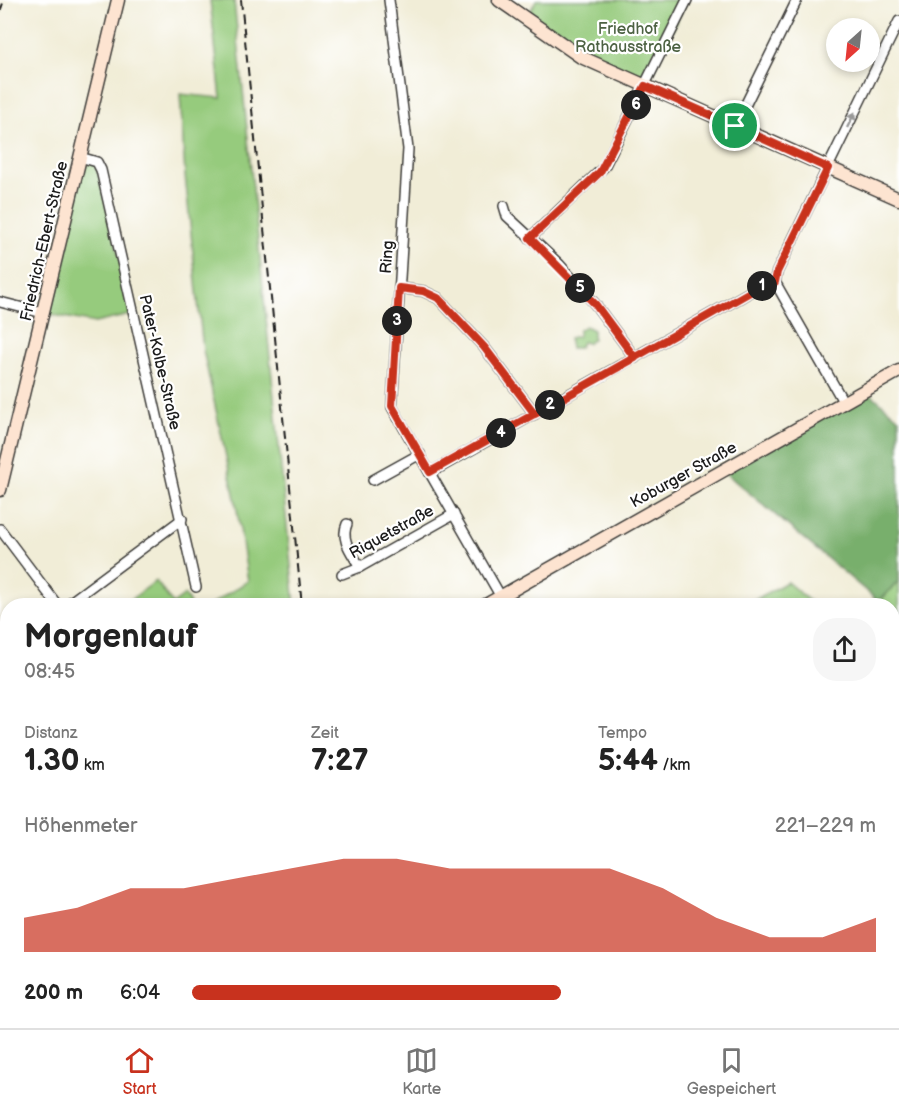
<!DOCTYPE html>
<html lang="de">
<meta charset="utf-8">
<style>
:root{--surface:#fff;--page:#f6f6f6;--text:#222;--muted:#767676;--line:#e0e0e0;--accent:#c8321e}
body{margin:0;font-family:"Balsamiq Sans",sans-serif;background:var(--page);color:var(--text);height:100vh;display:flex;flex-direction:column;font-size:22px;white-space:nowrap}
*{box-sizing:border-box;margin:0}
p{font-size:20px;color:var(--muted)}
.icon{flex:none;width:33px;height:33px;fill:none;stroke:currentColor;stroke-width:2;stroke-linecap:round;stroke-linejoin:round}
.map{position:relative;flex:1;overflow:hidden}
.details{position:absolute;left:0px;top:598px;width:900px;height:430px;display:flex;flex-direction:column;background:var(--surface);border-radius:24px 24px 0 0;box-shadow:0 3px 9px #0003}
.details>*{flex:none}
.needle{width:39px;rotate:207deg}
.buttons{position:absolute;left:826px;top:18px;display:grid;gap:12px}
.buttons a{display:grid;place-items:center;width:54px;height:54px;border-radius:50%;background:var(--surface);box-shadow:0 3px 9px #0003;font-size:30px}
.pin{position:absolute;display:grid;place-items:center;width:51px;height:51px;color:#fff;margin:-26px;border:3px solid #fff;border-radius:50%;box-shadow:0 2px 6px #0007}
.km{position:absolute;width:30px;height:30px;margin:-15px;border-radius:50%;background:#222;color:#fff;font-size:16px;line-height:30px;text-align:center}
.round{display:grid;place-items:center;flex:none;width:63px;height:63px;border-radius:24px;background:var(--page)}
.headline{display:flex;align-items:center;justify-content:space-between;height:102px;padding:0 24px}
h1{font-size:33px;font-weight:700;line-height:45px}
.metrics{display:grid;grid-template-columns:repeat(3,1fr);gap:9px;height:102px;padding:6px 24px}
.metrics div{display:grid;align-content:center}
.metrics b{font-size:30px;font-weight:700}
.metrics small{font-size:16px;font-weight:400}
.metrics p{font-size:16px}
.chart{height:168px;padding:12px 24px}
.chart p{display:flex;justify-content:space-between}
.chart svg{width:100%;height:108px;margin-top:6px;fill:var(--accent);opacity:.7}
ul{padding:0 24px;list-style:none;font-size:20px}
li{display:grid;grid-template-columns:96px 72px 1fr;align-items:center;height:45px}
li i{height:15px;border-radius:8px;background:var(--accent)}
.tab-bar{display:flex;justify-content:space-around;align-items:center;height:84px;border-top:2px solid var(--line);background:var(--surface);font-size:16px;color:var(--muted)}
.tab-bar a{display:grid;justify-items:center;gap:3px}
.tab-bar .active{color:var(--accent)}
.map>svg:first-child{display:block}
.green{fill:#96cb7d;stroke:#59744c;stroke-width:1.5}
.forest{fill:#78af6c;stroke:#4a6644;stroke-width:1.5}
.lines{fill:none;stroke-linecap:round;stroke-linejoin:round}
.stream{stroke:#4bbac2;stroke-width:2}
.street-casing{stroke:#3c3b38;stroke-width:12}
.secondary-casing{stroke:#3c3b38;stroke-width:15}
.street{stroke:#fff;stroke-width:9}
.secondary{stroke:#fde4d1;stroke-width:12}
.rail{stroke:#1c1c1c;stroke-width:2;stroke-dasharray:9 4.5;stroke-linecap:butt}
.oneway{fill:#999}
.route-casing{stroke:#fff;stroke-width:12}
.route{stroke:#c8321e;stroke-width:8}
.labels{text-anchor:middle;stroke-width:4.5;stroke-linejoin:round;paint-order:stroke}
.park-label{font-size:16px;fill:#4d6243;stroke:#fff}
.street-label{font-size:16px;fill:#1c1c1c;stroke:#fff}
</style>
<div class="map">
<svg width="899" height="1028" viewBox="0 0 899 1028">
<rect width="100%" height="100%" fill="#fff"/>
<filter id="ink" filterUnits="userSpaceOnUse"><feTurbulence type="fractalNoise" baseFrequency=".0167" numOctaves="2"/><feDisplacementMap in="SourceGraphic" scale="12" xChannelSelector="R" yChannelSelector="G"/><feConvolveMatrix kernelMatrix="1 2 1 2 8 2 1 2 1" color-interpolation-filters="sRGB"/></filter>
<filter id="wash" filterUnits="userSpaceOnUse"><feTurbulence type="fractalNoise" baseFrequency=".008" numOctaves="4" result="noise"/><feDisplacementMap in="SourceGraphic" scale="24" xChannelSelector="R" yChannelSelector="G"/><feGaussianBlur stdDeviation="1.35" result="paint"/><feColorMatrix in="noise" values="0 0 0 0 0 0 0 0 0 0 0 0 0 0 0 0 0 1.4 0 .05"/><feComposite in="paint" operator="in"/></filter>
<g filter="url(#wash)">
<rect width="100%" height="100%" fill="#f1edd7"/>
<g class="green">
<polygon points="210,0 234,0 295,606 209,606 248,581 236,503 203,350 185,175 180,94 221,98"/>
<polygon points="536,0 687,0 645,86 526,20"/>
<polygon points="80,157 95,161 134,314 95,323 43,313"/>
<polygon points="585,326 593,330 593,339 588,343 582,342 579,348 571,348 569,338 578,336 579,330"/>
<polygon points="156,581 173,604 185,595 191,606 122,606"/>
<polygon points="899,581 899,880 892,876 892,606 875,606"/>
<polygon points="787,582 815,606 744,606"/>
<polygon points="358,1022 435,1022 436,1028 358,1028"/>
<polygon points="441,1022 552,1022 557,1028 441,1028"/>
</g>
<g class="forest">
<polygon points="866,390 899,418 899,581 878,601 723,471"/>
<polygon points="552,1022 683,1022 655,1028 557,1028"/>
</g>
<g class="lines">
<polyline class="stream" points="896,1028 899,1024"/>
</g>
</g>
<g filter="url(#ink)">
<g class="lines">
<g class="street-casing">
<g id="street">
<polyline points="389,0 408,149 392,407 501,597"/>
<polyline points="735,126 797,0"/>
<polyline points="80,157 97,162 101,170 196,587"/>
<polyline points="504,206 507,216 559,264 595,304 635,358"/>
<polyline points="530,238 604,167 687,0"/>
<polyline points="399,288 423,291 438,298 484,347 535,414"/>
<polyline points="0,302 43,313"/>
<polyline points="844,403 775,282 777,272 899,21"/>
<polyline points="430,473 757,288 775,282"/>
<polyline points="373,480 420,454"/>
<path d="M347 524C340 540 352 553 360 567"/>
<polyline points="0,529 58,606"/>
<polyline points="342,574 360,567 454,514"/>
<polyline points="65,606 182,519"/>
<polyline points="0,656 8,650"/>
<polyline points="0,777 8,771"/>
<polyline points="0,875 8,869"/>
<polyline points="28,1022 31,1028"/>
<polyline points="135,1022 135,1028"/>
<polyline points="232,1022 232,1028"/>
<polyline points="319,1022 320,1028"/>
<polyline points="803,1028 808,1022"/>
</g>
</g>
<g class="secondary-casing">
<g id="secondary">
<polyline points="499,0 581,57 899,199"/>
<polyline points="0,490 118,0"/>
<polyline points="484,606 899,371"/>
<polyline points="0,947 8,941"/>
<polyline points="441,1022 441,1028"/>
</g>
</g>
<use href="#street" class="street"/>
<use href="#secondary" class="secondary"/>
<g class="rail">
<polyline points="241,0 302,606"/>
<polyline points="0,12 4,0"/>
<polyline points="345,1022 346,1028"/>
</g>
</g>
<defs><path id="oneway-solid" d="M-6-.8H1V-3.2L6.5 0L1 3.2V.8H-6Z" transform="scale(1.5)"/></defs>
<use class="oneway" href="#oneway-solid" transform="translate(851 120) rotate(-64)"/>
</g>
<g class="lines" filter="url(#ink)">
<g class="route-casing">
<polyline id="route" points="735,126 828,168 777,272 775,282 757,288 535,414 484,347 438,298 423,291 399,288 392,406 430,472 635,358 595,304 530,238 600,172 645,86 735,126"/>
</g>
<use href="#route" class="route"/>
</g>
<g class="labels">
<g class="park-label">
<text x="628" y="34">Friedhof<tspan x="628" dy="18">Rathausstraße</tspan></text>
</g>
<g class="street-label">
<text transform="translate(43 241) rotate(-77)" y="6">Friedrich-Ebert-Straße</text>
<text transform="translate(386 257) rotate(-86)" y="6">Ring</text>
<text transform="translate(161 362) rotate(77)" y="6">Pater-Kolbe-Straße</text>
<text transform="translate(683 474) rotate(-29)" y="6">Koburger Straße</text>
<text transform="translate(391 531) rotate(-29)" y="6">Riquetstraße</text>
</g>
</g>
</svg>
<div class="buttons">
<a><svg class="needle" viewBox="-14 -14 28 28"><path d="M0-13l5 13h-10z" fill="#e53935"/><path d="M0 13l5-13h-10z" fill="#767676"/></svg></a>
</div>
<div class="pin" style="left:735px;top:126px;background:#1e9e55"><svg class="icon" aria-label="arrive" viewBox="0 0 24 24"><path d="M6 21V4h12l-3 4 3 4H6"/></svg></div>
<b class="km" style="left:762px;top:286px">1</b>
<b class="km" style="left:550px;top:405px">2</b>
<b class="km" style="left:397px;top:321px">3</b>
<b class="km" style="left:501px;top:433px">4</b>
<b class="km" style="left:580px;top:288px">5</b>
<b class="km" style="left:636px;top:105px">6</b>
<section class="details">
<div class="headline"><div><h1>Morgenlauf</h1><p>08:45</p></div><a class="round"><svg class="icon" aria-label="share" viewBox="0 0 24 24"><path d="M12 15V3M7 8l5-5 5 5M5 13v7h14v-7"/></svg></a></div>
<div class="metrics">
<div><p>Distanz</p><b>1.30<small> km</small></b></div>
<div><p>Zeit</p><b>7:27</b></div>
<div><p>Tempo</p><b>5:44<small> /km</small></b></div>
</div>
<div class="chart"><p><span>Höhenmeter</span>221–229 m</p>
<svg viewBox="0 0 160 44" preserveAspectRatio="none"><path d="M0 44V30L10 26L20 18L30 18L40 14L50 10L60 6L70 6L80 10L90 10L100 10L110 10L120 18L130 30L140 38L150 38L160 30V44z"/></svg>
</div>
<ul>
<li><b>200 m</b>6:04<i style="width:54%"></i></li>
</ul>
</section>
</div>
<nav class="tab-bar">
<a class="active"><svg class="icon" aria-label="home" viewBox="0 0 24 24"><path d="M3 11l9-7 9 7M6 9v11h12V9"/></svg>Start</a>
<a><svg class="icon" aria-label="map" viewBox="0 0 24 24"><path d="M3 6l6-2 6 2 6-2v14l-6 2-6-2-6 2zM9 4v14M15 6v14"/></svg>Karte</a>
<a><svg class="icon" aria-label="saved" viewBox="0 0 24 24"><path d="M7 4h10v16l-5-4-5 4z"/></svg>Gespeichert</a>
</nav>
